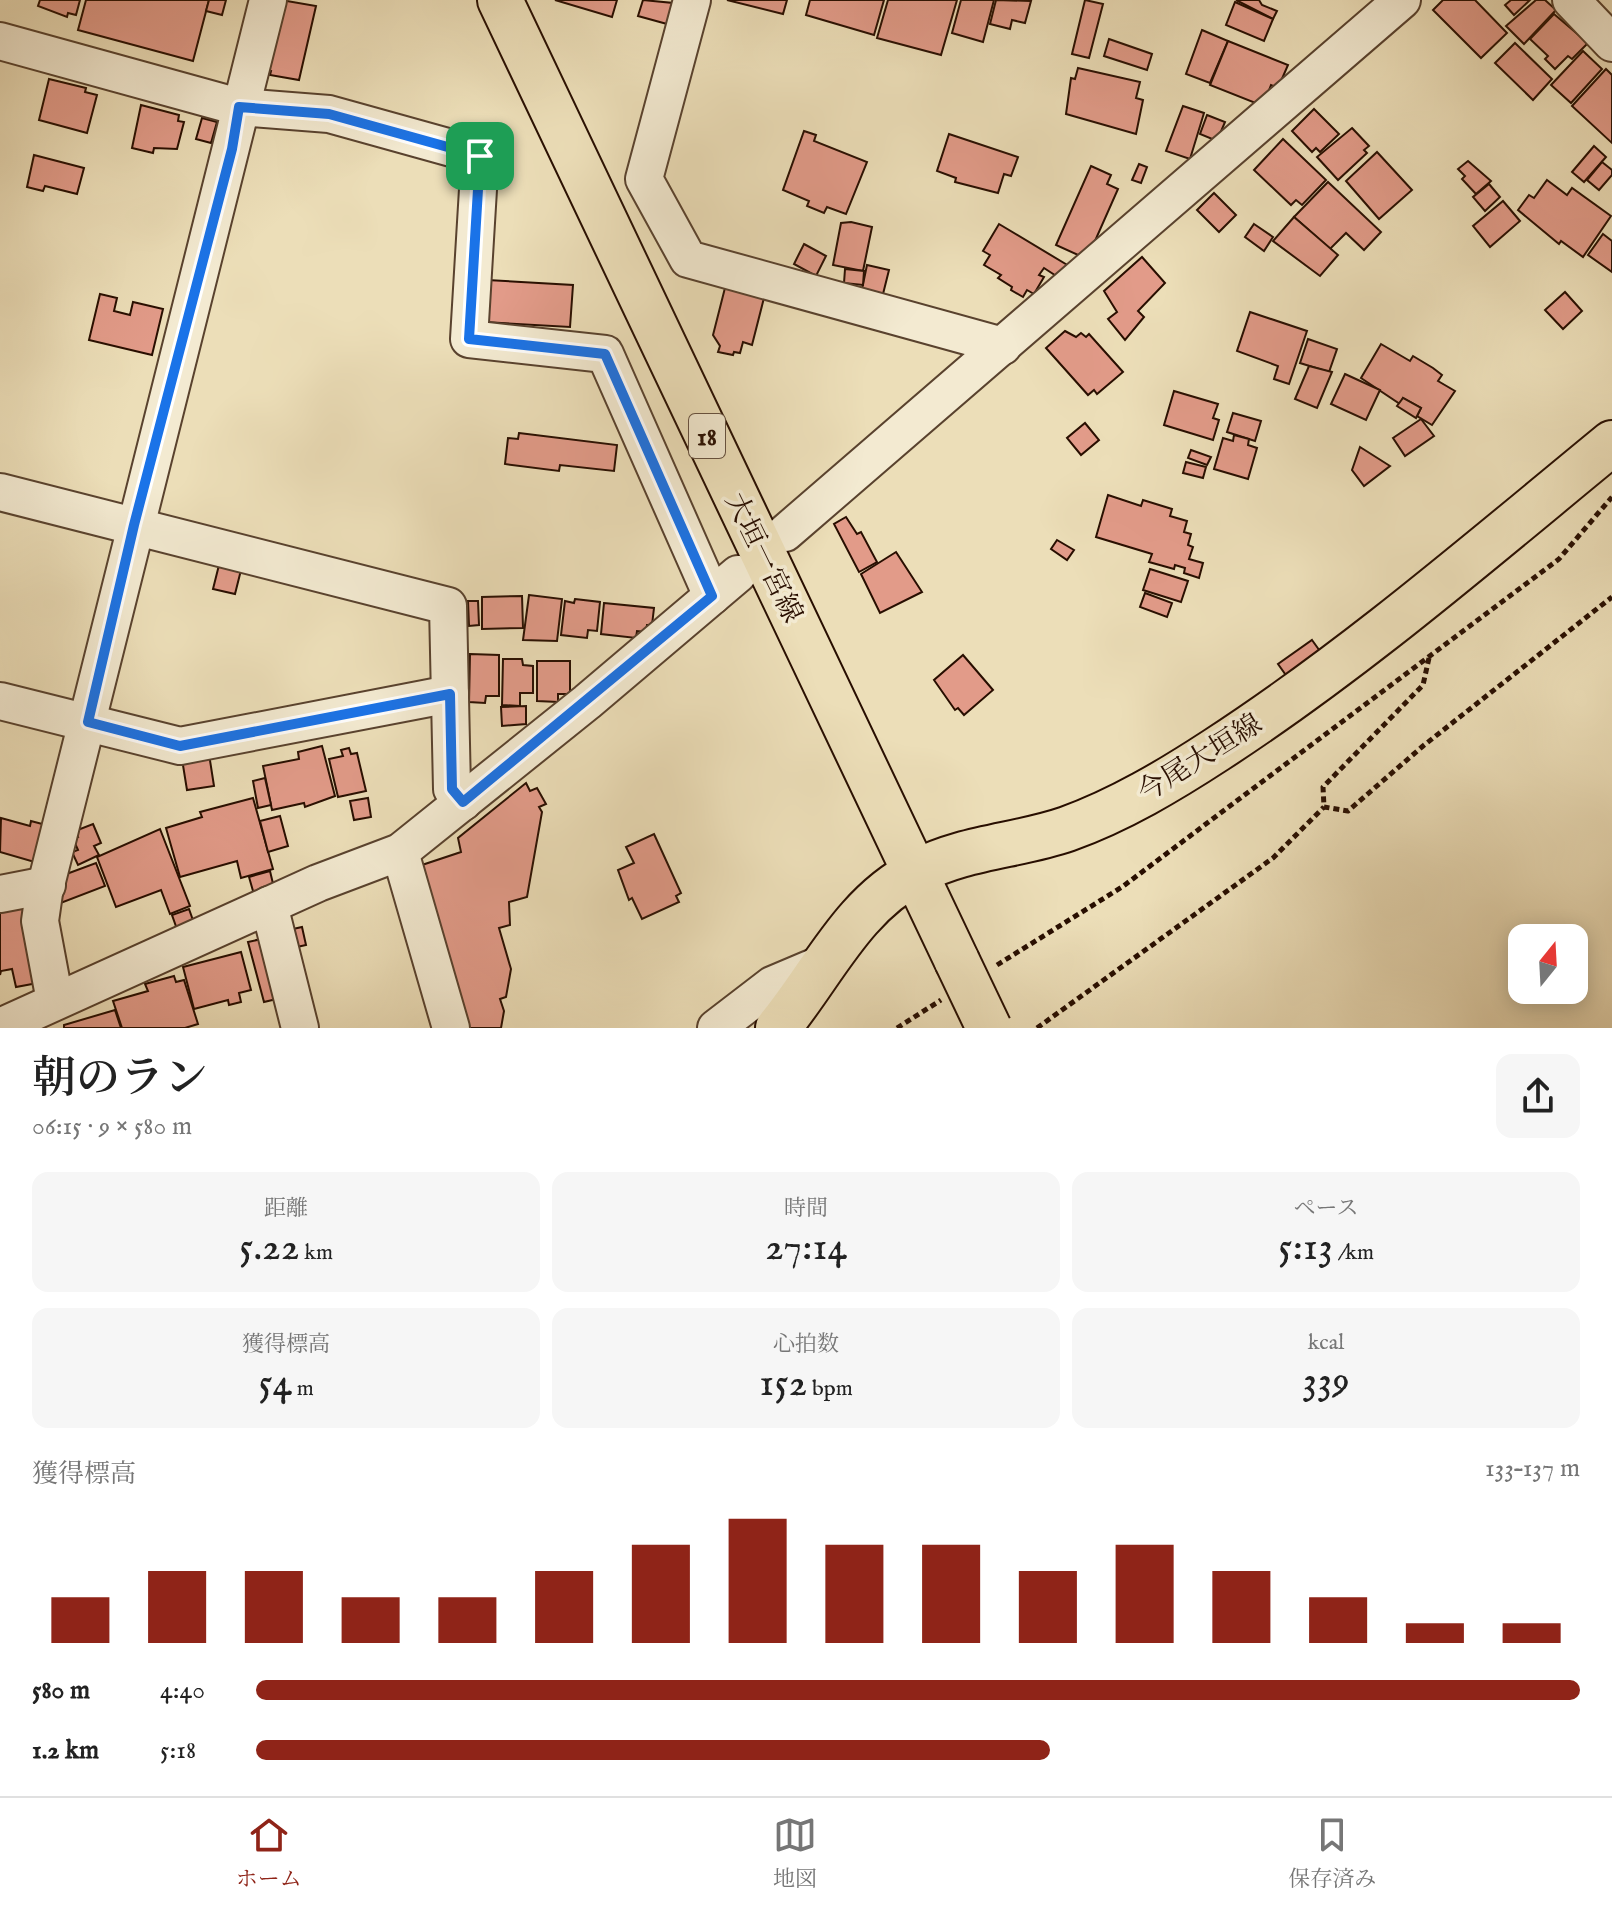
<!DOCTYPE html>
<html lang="ja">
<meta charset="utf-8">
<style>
:root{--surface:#fff;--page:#f6f6f6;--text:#222;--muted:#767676;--line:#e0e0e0;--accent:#8f2418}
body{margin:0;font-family:"IM FELL English","Noto Serif JP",serif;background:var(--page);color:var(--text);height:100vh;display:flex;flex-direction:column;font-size:30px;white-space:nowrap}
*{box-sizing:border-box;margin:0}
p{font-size:26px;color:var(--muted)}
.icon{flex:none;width:44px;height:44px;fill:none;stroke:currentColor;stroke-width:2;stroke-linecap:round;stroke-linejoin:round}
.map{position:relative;height:1028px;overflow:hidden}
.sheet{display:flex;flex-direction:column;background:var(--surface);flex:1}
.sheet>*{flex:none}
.needle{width:52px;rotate:18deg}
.fabs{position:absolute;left:1508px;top:924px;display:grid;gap:16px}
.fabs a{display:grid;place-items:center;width:80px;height:80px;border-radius:16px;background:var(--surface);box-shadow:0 4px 20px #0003;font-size:40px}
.pin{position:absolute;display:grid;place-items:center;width:68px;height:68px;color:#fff;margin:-34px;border-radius:16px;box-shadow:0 4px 12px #0006}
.round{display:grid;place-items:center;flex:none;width:84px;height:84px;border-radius:16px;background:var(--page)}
.summary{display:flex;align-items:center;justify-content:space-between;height:136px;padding:0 32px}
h1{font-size:44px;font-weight:600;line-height:60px}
.figures{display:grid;grid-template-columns:repeat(3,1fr);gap:12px;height:136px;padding:8px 32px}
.figures div{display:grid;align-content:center;border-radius:16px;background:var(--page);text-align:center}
.figures b{font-size:40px;font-weight:600}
.figures small{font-size:22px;font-weight:400}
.figures p{font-size:22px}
.chart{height:224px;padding:16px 32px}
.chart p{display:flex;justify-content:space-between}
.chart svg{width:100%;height:144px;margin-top:8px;stroke:var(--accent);stroke-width:6}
ul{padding:0 32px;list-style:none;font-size:26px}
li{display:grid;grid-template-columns:128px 96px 1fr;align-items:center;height:60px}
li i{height:20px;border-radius:10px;background:var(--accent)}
.dock{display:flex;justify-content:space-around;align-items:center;height:112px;border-top:2px solid var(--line);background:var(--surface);font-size:22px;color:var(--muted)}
.dock a{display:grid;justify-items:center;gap:4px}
.dock .on{color:var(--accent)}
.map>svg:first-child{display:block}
.building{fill:#e29b89;stroke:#280e00;stroke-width:2}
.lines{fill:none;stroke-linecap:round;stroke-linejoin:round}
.minor-casing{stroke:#59422e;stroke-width:40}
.major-casing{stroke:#280e00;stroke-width:48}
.path{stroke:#280e00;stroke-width:5;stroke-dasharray:6 4;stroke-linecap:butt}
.minor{stroke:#f3ead1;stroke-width:36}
.major{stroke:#ecdeb8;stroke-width:44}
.major-bridge-casing{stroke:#280e00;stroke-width:48;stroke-linecap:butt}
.major-bridge{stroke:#ecdeb8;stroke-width:44}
.route-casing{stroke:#fff;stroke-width:16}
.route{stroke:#1a73e8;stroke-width:10}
.labels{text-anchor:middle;stroke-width:7;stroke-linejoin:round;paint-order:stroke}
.shield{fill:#f3ead1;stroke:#65503f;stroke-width:2}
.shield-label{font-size:26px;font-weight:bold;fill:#280e00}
.street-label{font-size:28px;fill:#280e00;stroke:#f3ead1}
</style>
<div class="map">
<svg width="1612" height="1028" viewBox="0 0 1612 1028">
<rect width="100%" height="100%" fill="#ecdeb8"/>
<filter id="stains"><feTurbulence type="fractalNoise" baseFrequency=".0025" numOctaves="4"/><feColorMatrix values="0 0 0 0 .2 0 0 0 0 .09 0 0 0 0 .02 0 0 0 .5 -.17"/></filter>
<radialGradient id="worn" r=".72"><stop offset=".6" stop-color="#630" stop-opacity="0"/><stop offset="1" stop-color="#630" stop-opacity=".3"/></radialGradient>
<g class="building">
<polygon points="40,0 80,0 76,15 68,13 67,17 38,6"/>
<polygon points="86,0 209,0 193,61 78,30"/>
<polygon points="209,0 226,0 222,15 206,11"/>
<polygon points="281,0 316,6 299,80 270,75 271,71 261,69"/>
<polygon points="555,0 617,0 612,17"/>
<polygon points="643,0 673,3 667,24 638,16"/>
<polygon points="727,0 787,0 783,14"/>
<polygon points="810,0 884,0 874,35 806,15"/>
<polygon points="888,0 957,0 941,55 877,38"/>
<polygon points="961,0 994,0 983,42 952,33"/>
<polygon points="996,0 1031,1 1025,23 1012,20 1010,29 990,24"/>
<polygon points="1085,0 1103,4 1089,58 1072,54"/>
<polygon points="1236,0 1259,0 1262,5 1277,11 1273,19"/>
<polygon points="1443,0 1475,0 1507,33 1481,58 1433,10"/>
<polygon points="1511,0 1530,0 1514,15 1505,5"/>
<polygon points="1536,0 1545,0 1556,10 1524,44 1506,26"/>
<polygon points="1235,2 1273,19 1264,41 1226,25"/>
<polygon points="1554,14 1588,43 1572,59 1568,56 1555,69 1545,59 1548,56 1530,39"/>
<polygon points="1202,30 1228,41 1210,83 1186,74"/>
<polygon points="1109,39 1152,54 1147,70 1104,56"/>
<polygon points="1228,41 1288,65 1278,88 1271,85 1263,106 1210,85"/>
<polygon points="1515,43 1552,79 1533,100 1495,63"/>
<polygon points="1583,51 1602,69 1571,103 1551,85"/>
<polygon points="1078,68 1140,82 1136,98 1143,100 1136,134 1066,114 1071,78 1075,79"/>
<polygon points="1606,69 1612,75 1612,143 1572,106"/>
<polygon points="49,79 86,88 85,92 97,95 87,133 39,120"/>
<polygon points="141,105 179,115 178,121 184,122 177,149 154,148 153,153 132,148"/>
<polygon points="1183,106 1204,113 1190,159 1166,151"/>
<polygon points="1314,109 1339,134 1320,152 1316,148 1312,152 1292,131"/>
<polygon points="1207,115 1225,122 1217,141 1200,134"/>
<polygon points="202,118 217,122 211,143 196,139"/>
<polygon points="1352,128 1369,146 1364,150 1367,153 1338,180 1317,157"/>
<polygon points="804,131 816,135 814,141 867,162 846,214 827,207 824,213 807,206 809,201 783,190"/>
<polygon points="949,134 1018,157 1011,176 1004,174 998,193 955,182 956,178 937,171"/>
<polygon points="1283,139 1326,180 1302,205 1296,200 1291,205 1254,170"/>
<polygon points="1594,146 1606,157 1584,182 1572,172"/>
<polygon points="1377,152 1412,190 1379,219 1346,181"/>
<polygon points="34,155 84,168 77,194 45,186 43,191 27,187"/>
<polygon points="1468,161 1491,181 1476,194 1462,179 1465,176 1458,169"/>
<polygon points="1602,162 1612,170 1612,175 1599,190 1587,180"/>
<polygon points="1139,164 1147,167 1141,183 1132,180"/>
<polygon points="1091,166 1111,175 1107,184 1118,189 1087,259 1056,245"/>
<polygon points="1547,180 1567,195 1572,188 1611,216 1583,257 1561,241 1559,244 1518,210 1529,195 1534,198"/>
<polygon points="1328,182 1381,232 1364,250 1346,233 1330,249 1294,217"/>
<polygon points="1489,184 1500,197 1485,211 1473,197"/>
<polygon points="1214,193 1236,215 1219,232 1197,210"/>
<polygon points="1503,201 1520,221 1490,247 1473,226"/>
<polygon points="1294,217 1338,255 1320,276 1273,241"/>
<polygon points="851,222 872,227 863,271 833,265 841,223"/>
<polygon points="999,224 1069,266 1061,279 1044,268 1039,275 1044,277 1034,294 1027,290 1023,297 1011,290 1012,287 998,278 1001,275 984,265 990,255 983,251"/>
<polygon points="1254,224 1273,237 1264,251 1245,237"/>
<polygon points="1603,234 1612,241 1612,272 1588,255"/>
<polygon points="804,244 826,256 816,276 794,264"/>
<polygon points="1142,257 1165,283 1138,311 1144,317 1125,340 1108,319 1117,312 1104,291"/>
<polygon points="867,265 889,270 883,294 862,289"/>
<polygon points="845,269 864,271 863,285 844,283"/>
<polygon points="487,280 573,285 570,327 484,322"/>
<polygon points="727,280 766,290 752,345 743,342 740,353 734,352 733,355 718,352 720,346 713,335"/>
<polygon points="1565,292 1582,311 1563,329 1545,310"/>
<polygon points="100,294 117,298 114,311 130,315 133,302 163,309 152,355 89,340"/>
<polygon points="1250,312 1307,331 1289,384 1274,379 1278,366 1237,351"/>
<polygon points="1065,331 1076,337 1081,333 1086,337 1089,334 1123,372 1097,394 1094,390 1088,395 1046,348"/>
<polygon points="1308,339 1337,349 1329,372 1300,363"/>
<polygon points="1381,344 1410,361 1413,356 1433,368 1442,375 1438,381 1455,391 1432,425 1417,416 1421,408 1403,398 1400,404 1361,378"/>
<polygon points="1309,366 1332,372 1317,408 1295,399"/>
<polygon points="1345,374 1380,390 1366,420 1331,404"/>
<polygon points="1174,391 1218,404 1213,418 1219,420 1213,440 1164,425"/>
<polygon points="1403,398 1421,408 1416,418 1397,406"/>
<polygon points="1233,413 1261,421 1255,441 1227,432"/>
<polygon points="1421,419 1434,436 1405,456 1393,438"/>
<polygon points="1085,423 1099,440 1081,455 1067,438"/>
<polygon points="519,433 617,445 614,471 560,465 559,471 505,464 508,438 518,439"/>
<polygon points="1234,435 1249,439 1248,445 1257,448 1248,479 1214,469 1223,438 1233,441"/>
<polygon points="1360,447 1390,466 1364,486 1352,470"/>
<polygon points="1191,450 1211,457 1207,465 1188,458"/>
<polygon points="1186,462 1206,467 1203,478 1183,473"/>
<polygon points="1108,495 1141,506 1143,500 1172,509 1170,516 1187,521 1184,532 1191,534 1188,545 1193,547 1189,559 1203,563 1199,578 1184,573 1185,568 1175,565 1174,569 1149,562 1152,554 1096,537"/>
<polygon points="846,517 857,534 861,532 877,562 859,572 834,524"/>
<polygon points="1057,540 1074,550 1067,560 1051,549"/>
<polygon points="896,552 922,592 880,613 861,574"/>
<polygon points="219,565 241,570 235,594 213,589"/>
<polygon points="1150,569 1188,581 1181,602 1143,590"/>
<polygon points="1145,593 1172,603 1167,617 1140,607"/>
<polygon points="529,595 562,599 557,641 523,640"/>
<polygon points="522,596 523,628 482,629 482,597"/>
<polygon points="575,599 600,602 597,631 588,630 587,638 561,635 565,601 574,603"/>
<polygon points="468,601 478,601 479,625 469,626"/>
<polygon points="604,603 654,608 652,625 647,625 646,632 637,631 636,638 601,634"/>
<polygon points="1312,640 1322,654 1288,678 1278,664"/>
<polygon points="470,654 499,655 499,696 486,696 485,703 469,702"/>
<polygon points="963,655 993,690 964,715 958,708 955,710 934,680"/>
<polygon points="503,659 522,659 523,665 533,666 533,693 520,693 520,706 502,705"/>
<polygon points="537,661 570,661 570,694 558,694 558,702 537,701"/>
<polygon points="526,706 526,724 502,726 501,707"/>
<polygon points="322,746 335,796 305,807 304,803 272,810 263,766 299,759 298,752"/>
<polygon points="349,748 351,754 357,753 366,791 338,797 329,759 343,756 341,750"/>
<polygon points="209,754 214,786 187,790 182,759"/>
<polygon points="265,778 271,805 258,808 253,781"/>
<polygon points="526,783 530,791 537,788 546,804 539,807 542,812 527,897 509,902 510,925 499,928 511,969 506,997 500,999 504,1011 501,1028 465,1028 416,867 461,852 458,838"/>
<polygon points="253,798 273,869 241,878 237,861 180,877 166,828 202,817 200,812"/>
<polygon points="368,798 371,817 354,820 350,801"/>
<polygon points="280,816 288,846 268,852 260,821"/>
<polygon points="1,818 30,826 31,821 46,825 38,863 0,852"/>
<polygon points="93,824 101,843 94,846 99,855 78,865 72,852 78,850 73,839 78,837 75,831"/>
<polygon points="160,829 190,906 170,914 161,890 116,907 97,857"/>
<polygon points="654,834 681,893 676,896 679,902 642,919 632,898 629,900 618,870 634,863 626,847"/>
<polygon points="96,863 105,886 58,904 61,876"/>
<polygon points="270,871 275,892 255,898 249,877"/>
<polygon points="28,908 43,982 16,987 12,969 1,971 0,975 0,911"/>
<polygon points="189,909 195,926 178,932 172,915"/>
<polygon points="302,927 306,945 288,949 284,931"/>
<polygon points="270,937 285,997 264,1002 248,942"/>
<polygon points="241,952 251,990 239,993 241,1002 229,1005 228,1000 194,1009 183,967"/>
<polygon points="174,976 176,982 184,980 198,1024 185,1028 122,1028 113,1001 148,991 145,984"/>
<polygon points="115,1010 121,1028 64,1028 64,1025"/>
</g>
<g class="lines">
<g class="minor-casing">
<g id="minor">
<polyline points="692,0 644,179 688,259 1003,346"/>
<polyline points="1571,0 1612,43"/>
<polyline points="0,41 239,107 329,114 480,156 469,339 605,354 712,596"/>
<polyline points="0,492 448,606 452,789 463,802"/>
<polyline points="785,533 1402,0"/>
<polyline points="0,701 180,746 450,694"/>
<polyline points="400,852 451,1028"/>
<polyline points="0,894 47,885"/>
<polyline points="269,905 300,1028"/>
<polyline points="55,1001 40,921 44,893 268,0"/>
<polyline points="0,1027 318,883 400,852 587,702 738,574"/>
<polyline points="716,1028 772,985 824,963"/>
</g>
</g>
<g class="major-casing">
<g id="major">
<polyline points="500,0 957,961"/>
<path d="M778 1028C822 975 852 905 917 872 964 847 1018 846 1067 829 1120 810 1170 780 1216 750 1356 659 1484 548 1612 443"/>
</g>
</g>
<g class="path">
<polyline points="1429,658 1423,685 1323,787 1324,807 1348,811 1423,746 1612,597"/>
<polyline points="997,965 1122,887 1559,559 1612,497"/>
<polyline points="897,1028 941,1000"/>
<polyline points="1037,1028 1273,858 1324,807"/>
</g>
<use href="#minor" class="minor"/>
<use href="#major" class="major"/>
<g class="major-bridge-casing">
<polyline id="major-bridge" points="957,961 989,1028"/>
</g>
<use href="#major-bridge" class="major-bridge"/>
</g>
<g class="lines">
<g class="route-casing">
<polygon id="route" points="239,107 329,114 480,156 469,339 605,354 712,596 463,802 452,789 450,694 180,746 88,722 134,525 232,149"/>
</g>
<use href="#route" class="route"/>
</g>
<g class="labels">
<rect class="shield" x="689" y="414" width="36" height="44" rx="6"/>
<g class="shield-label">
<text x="707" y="445">18</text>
</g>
<g class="street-label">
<text transform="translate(765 557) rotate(64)" y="10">大垣一宮線</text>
<text transform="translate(1199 757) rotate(-32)" y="10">今尾大垣線</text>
</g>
</g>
<rect width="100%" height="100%" filter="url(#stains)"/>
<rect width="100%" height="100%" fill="url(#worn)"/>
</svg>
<div class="fabs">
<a><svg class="needle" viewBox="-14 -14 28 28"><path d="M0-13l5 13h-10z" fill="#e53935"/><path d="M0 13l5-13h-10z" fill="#767676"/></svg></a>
</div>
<div class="pin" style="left:480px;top:156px;background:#1e9e55"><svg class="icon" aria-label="arrive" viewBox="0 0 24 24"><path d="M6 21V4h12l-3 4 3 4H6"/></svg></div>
</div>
<section class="sheet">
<div class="summary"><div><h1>朝のラン</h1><p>06:15 · 9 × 580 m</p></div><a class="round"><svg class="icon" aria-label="share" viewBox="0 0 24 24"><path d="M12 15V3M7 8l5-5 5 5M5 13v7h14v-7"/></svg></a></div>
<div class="figures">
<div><p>距離</p><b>5.22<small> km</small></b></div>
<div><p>時間</p><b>27:14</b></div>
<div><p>ペース</p><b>5:13<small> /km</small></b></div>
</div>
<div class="figures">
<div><p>獲得標高</p><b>54<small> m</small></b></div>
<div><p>心拍数</p><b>152<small> bpm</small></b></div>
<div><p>kcal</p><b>339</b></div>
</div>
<div class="chart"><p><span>獲得標高</span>133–137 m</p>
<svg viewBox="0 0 160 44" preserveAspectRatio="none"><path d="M5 44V30M15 44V22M25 44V22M35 44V30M45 44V30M55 44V22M65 44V14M75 44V6M85 44V14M95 44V14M105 44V22M115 44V14M125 44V22M135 44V30M145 44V38M155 44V38"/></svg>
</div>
<ul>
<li><b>580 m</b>4:40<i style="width:100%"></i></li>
<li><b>1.2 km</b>5:18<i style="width:60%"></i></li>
</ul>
</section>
<nav class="dock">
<a class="on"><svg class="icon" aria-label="home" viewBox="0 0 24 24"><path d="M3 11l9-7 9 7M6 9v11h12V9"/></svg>ホーム</a>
<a><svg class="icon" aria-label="map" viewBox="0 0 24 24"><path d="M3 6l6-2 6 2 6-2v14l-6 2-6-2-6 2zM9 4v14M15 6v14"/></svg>地図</a>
<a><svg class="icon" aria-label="saved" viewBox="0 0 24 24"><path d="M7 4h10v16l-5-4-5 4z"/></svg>保存済み</a>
</nav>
